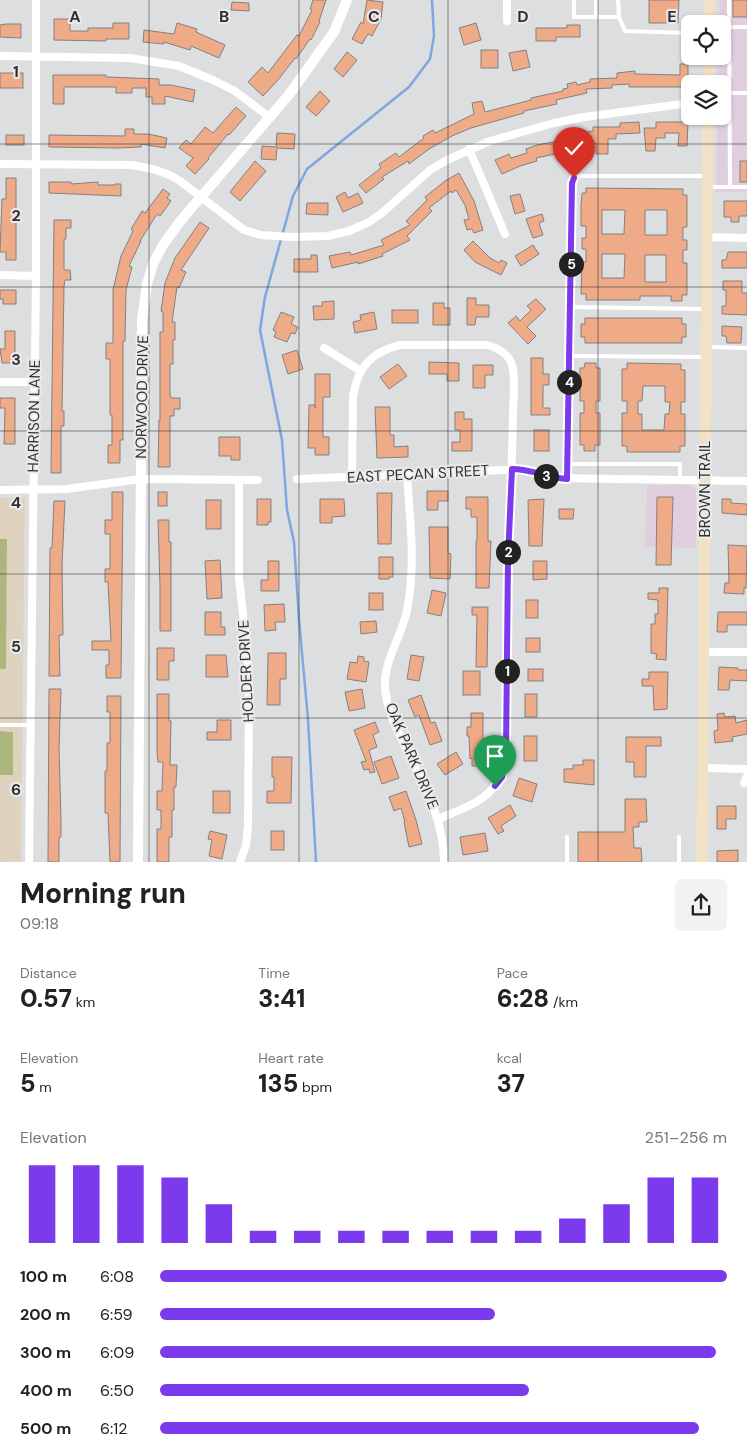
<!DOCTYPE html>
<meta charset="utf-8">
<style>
:root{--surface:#fff;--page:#f2f2f2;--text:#222;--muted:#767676;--accent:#7c3aed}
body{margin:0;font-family:"DM Sans",sans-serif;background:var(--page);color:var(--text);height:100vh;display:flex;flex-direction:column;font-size:19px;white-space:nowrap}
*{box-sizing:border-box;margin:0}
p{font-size:16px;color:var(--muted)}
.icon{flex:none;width:28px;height:28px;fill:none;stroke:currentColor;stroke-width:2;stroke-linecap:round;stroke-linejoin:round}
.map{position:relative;height:862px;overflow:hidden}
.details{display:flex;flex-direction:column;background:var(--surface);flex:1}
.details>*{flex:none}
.controls{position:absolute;left:681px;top:15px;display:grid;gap:10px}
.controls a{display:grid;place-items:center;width:50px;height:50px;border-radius:8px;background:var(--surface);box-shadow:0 1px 4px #0004;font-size:25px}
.pin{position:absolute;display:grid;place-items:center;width:42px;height:42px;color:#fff;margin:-51px -21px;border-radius:50% 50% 50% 0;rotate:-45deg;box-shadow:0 0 5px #0007}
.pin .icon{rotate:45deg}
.km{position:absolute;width:25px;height:25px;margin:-12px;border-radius:50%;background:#222;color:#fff;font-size:14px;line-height:25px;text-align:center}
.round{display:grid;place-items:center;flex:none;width:52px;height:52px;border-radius:8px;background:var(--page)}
.summary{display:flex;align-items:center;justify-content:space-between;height:85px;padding:0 20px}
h1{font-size:28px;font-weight:800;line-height:38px}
.figures{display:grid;grid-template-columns:repeat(3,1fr);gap:8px;height:85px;padding:5px 20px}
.figures div{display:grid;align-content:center}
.figures b{font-size:25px;font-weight:800}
.figures small{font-size:14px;font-weight:400}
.figures p{font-size:14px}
.chart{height:140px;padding:10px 20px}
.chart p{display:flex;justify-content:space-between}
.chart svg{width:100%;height:90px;margin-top:5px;stroke:var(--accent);stroke-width:6}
ul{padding:0 20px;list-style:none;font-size:16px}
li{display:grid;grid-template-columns:80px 60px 1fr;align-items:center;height:38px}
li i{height:12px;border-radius:6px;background:var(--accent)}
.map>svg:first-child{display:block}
.commercial{fill:#e0cedf}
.education{fill:#dfd3bf}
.green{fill:#acb77e}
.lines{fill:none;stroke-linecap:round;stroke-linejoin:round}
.stream{stroke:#7fa6df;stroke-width:2.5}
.building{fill:#efaa88;stroke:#838180;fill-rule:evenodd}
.service{stroke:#fff;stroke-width:4}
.minor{stroke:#fff;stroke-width:8}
.tertiary{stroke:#fff;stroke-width:10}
.secondary{stroke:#f1e2c5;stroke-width:11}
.route-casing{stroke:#fff;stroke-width:10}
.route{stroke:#7c3aed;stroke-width:6}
.grid{fill:none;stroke:#303031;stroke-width:1;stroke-opacity:0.55}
.labels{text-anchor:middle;stroke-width:4;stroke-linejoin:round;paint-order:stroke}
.street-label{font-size:15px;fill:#303031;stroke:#ebebee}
.grid-label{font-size:16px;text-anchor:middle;font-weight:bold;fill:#303031;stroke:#ebebee;stroke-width:4;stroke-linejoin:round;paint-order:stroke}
</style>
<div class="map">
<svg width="747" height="862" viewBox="0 0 747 862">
<rect width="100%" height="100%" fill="#dddee0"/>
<g class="commercial">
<polygon points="720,0 747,0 747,192 716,192 718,116 722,116 722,84 718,84 719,56 722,56 722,24 719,24"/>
<polygon points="647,485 689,485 696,490 696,548 645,547"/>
</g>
<polygon class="education" points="0,498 25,498 21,861 0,862"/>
<g class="green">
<polygon points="0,539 7,539 6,669 0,669"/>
<polygon points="0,731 13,732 13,775 0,775"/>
</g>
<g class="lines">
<polyline class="stream" points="316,862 308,719 299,620 294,542 287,510 282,440 260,330 265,297 293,196 307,169 409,87 430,59 434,36 432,0"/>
</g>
<g class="building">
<polygon points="313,0 326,0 319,21 320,22 311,40 310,39 296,59 295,58 278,80 263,96 248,82 262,67 268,73 297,35 299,36 312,10 310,9"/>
<polygon points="367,0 383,2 381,19 372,36 368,34 362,44 352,39 361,22 363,24"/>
<polygon points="649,0 679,0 678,23 649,23"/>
<rect x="733" y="0" width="14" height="17"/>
<polygon points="232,2 249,3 249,11 231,10"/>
<polygon points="54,19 70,19 70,31 88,31 88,28 113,28 113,23 129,23 129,39 106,39 106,41 54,40"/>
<polygon points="177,23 197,29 196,32 225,45 219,58 191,46 190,50 164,42 164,44 143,42 144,30 174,34"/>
<polygon points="476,23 481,40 464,45 459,28"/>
<polygon points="6,24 21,24 21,38 0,37 0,25"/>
<polygon points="567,25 580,25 580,37 556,37 556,41 536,41 536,28 567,28"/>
<rect x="481" y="50" width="17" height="18"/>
<polygon points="526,50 530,67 513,71 509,53"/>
<polygon points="347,52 357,60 343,77 334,69"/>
<polygon points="680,64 688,64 688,87 629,87 629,84 612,85 612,88 586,89 587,93 556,100 557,104 524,111 524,113 471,128 452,136 429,149 409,164 408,161 382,177 384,179 366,193 359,185 381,168 379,164 396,153 399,157 424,138 423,136 433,130 435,133 474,114 472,103 482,101 485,112 531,100 531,98 563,91 563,89 568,88 567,84 576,82 577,85 590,82 590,79 617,78 617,73 635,71 635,74 680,75"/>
<rect x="0" y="73" width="23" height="15"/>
<polygon points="53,75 106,75 106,77 159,79 159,85 171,85 195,90 193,102 165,96 165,104 152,104 152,97 146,97 146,88 132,88 132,93 116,93 116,87 64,87 64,104 53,104"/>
<polygon points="320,91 330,101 316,116 306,107"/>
<polygon points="236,107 246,116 229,135 228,134 208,158 209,159 195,174 186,166 193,158 179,148 186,140 191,144 205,127 213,133"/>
<polygon points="639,122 640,133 616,134 616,139 608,139 608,154 596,154 596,143 559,149 560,153 536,158 537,161 520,166 502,174 495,160 509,154 511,158 527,153 526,149 537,145 563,140 563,136 593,131 593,127 620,127 620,123"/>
<polygon points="656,122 688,122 687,146 678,146 679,133 665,133 665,138 656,138 655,151 646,151 644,128 656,128"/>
<polygon points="125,129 134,129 134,134 148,134 167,138 165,148 141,144 141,147 119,148 49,147 49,135 125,136"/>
<polygon points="277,133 295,134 294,149 277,148 276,160 261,159 262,146 276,147"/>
<rect x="6" y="135" width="18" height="10"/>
<polygon points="255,161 266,171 240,201 230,192"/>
<rect x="740" y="161" width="7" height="21"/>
<polygon points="459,173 474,201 483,230 474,233 472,229 467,230 464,220 469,219 465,205 456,190 452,193 451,191 429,208 432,211 407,236 410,240 382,254 383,256 358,264 358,262 332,268 329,256 350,252 351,255 384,245 381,240 410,225 406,221 427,200 425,197 445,181"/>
<polygon points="6,178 16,178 16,260 6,260 6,252 0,252 2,199 6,199"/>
<polygon points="49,182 71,182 71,184 98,182 98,185 115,185 115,184 121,184 121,196 49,193"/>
<path d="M586 188 683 189V195H687V227H683V240H687V250H683V263H687V295H682V301H671V296H640V300H586V294H581L582 262H586V249H582V238H586V226H581V205L582 193H586ZM602 210H625L624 234H602ZM645 210H667V235H645ZM602 254H625L624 278H602ZM645 255H666V282H645Z"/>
<polygon points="163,189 170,194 167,198 171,201 160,216 157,214 140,241 141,241 129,266 132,267 126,290 125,341 123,341 123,440 120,440 120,463 108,463 108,445 112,445 112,415 110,415 110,359 106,359 106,343 113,343 113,290 121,256 133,231 131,229 142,211 145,213"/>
<polygon points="345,192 348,198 358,193 363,203 343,212 336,197"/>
<polygon points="520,194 525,211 515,214 510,196"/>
<polygon points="724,201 747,201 747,216 739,216 739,222 731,222 731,217 724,217"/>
<polygon points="307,203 328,203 328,215 306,214"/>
<polygon points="542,214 544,221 539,223 543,235 533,238 526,219"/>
<polygon points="54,220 71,220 71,228 66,228 66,239 64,239 64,270 70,270 71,280 65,280 64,286 62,411 64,411 64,426 61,426 61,473 51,473"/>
<polygon points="200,222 209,228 181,270 186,272 179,288 177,287 172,322 175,322 175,340 173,340 173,364 170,364 170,394 171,398 180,398 180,409 174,409 174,416 170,416 170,467 158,467 159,420 160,420 160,332 163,332 163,312 161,311 165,283 175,258"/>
<polygon points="473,241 490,258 499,263 501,260 507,263 501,275 475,262 464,250"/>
<polygon points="533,245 539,254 521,266 515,256"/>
<polygon points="728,252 747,252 747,268 722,268 722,260 726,260"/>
<polygon points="311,255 317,255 318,272 294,272 294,259 311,259"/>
<polygon points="723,281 742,281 742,293 747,293 747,315 722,314 722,306 726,306 726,290 723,290"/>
<polygon points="0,290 16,290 16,304 3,304 3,299 0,299"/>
<polygon points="467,298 476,298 476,305 489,305 489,317 476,317 475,325 467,325"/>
<polygon points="536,299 546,309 527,327 536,336 528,344 508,323 516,316 520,321 531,310 527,306"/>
<polygon points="334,301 334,319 314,320 313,306 322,306 322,302"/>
<polygon points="433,303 444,303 444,308 450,308 450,325 433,325"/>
<rect x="392" y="310" width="26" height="13"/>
<polygon points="281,312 294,317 291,324 298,327 295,334 291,333 287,342 274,337 276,332 273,330"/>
<polygon points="374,312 377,329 355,333 353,322 361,320 360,315"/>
<polygon points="585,318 682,318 682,324 686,324 686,337 682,337 682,343 585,343 585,337 581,337 581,324 585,324"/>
<polygon points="722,326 742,327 741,343 727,343 726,336 722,336"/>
<polygon points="5,331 15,331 15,363 2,363 0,349 5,349"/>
<polygon points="297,350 303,369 288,374 282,355"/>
<polygon points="531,358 543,358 543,374 549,374 549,385 543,385 543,408 550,408 550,415 531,415"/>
<polygon points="429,362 459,363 459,381 447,381 447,374 429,374"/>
<polygon points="585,363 596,363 596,368 600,368 600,401 596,401 596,413 600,413 600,445 595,445 595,451 584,451 584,445 580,445 580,413 584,413 584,401 580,401 580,368 584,368"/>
<path d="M627 363 681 364V370H685V402H681V414H685V446H680V452H627V446H622V413H627V401H622V369H627ZM643 386H665V402H670L669 414H665L664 430H642V414H638V401H642Z"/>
<polygon points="398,364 407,376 389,389 380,377"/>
<polygon points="473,365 493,365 493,375 485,375 485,388 473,388"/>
<polygon points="315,374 330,374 330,397 323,397 323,437 329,437 329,455 315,455 315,448 308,448 309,405 315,405 315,408"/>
<polygon points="0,398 15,398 15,444 4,444 5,408 0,408"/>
<polygon points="375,407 390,407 390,435 394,435 394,447 408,446 408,457 377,458"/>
<polygon points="455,412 464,412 464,419 472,419 472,451 452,451 452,442 460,442 460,430 455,430"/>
<rect x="534" y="430" width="15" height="21"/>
<polygon points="219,437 240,437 240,460 231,460 231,456 219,456"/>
<polygon points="427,491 448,491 448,501 438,501 438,510 427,510"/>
<polygon points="112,492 123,492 121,678 106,678 106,665 109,665 109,650 92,650 92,641 111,641 108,582 105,582 105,569 110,569 110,534 105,534 105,520 112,520"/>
<rect x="158" y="492" width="9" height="14"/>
<polygon points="377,493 392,493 391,544 378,544"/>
<polygon points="466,497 488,497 488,541 491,541 489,588 476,588 476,541 477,541 477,517 471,517 471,509 466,509"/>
<polygon points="657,497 673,497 671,565 656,565"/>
<polygon points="257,499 271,499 271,522 268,522 268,525 257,525"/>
<polygon points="320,499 344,499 345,516 332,517 332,523 320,523"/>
<polygon points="544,499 542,546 529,546 528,500"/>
<polygon points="722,499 731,499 731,503 747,504 747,515 722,513"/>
<rect x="206" y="500" width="15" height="29"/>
<polygon points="54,501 65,501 62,565 63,635 59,635 60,676 49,676 50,548 52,548"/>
<polygon points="559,509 574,509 573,519 559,519"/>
<polygon points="158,520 169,520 169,542 171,542 171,631 160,631 160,586"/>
<polygon points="429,527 448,527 448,553 451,554 450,579 430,578"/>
<polygon points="728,545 747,546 746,588 744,588 744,594 724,593 725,583 729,583"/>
<polygon points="379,557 393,557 393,577 389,577 389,579 379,579"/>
<polygon points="220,560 222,598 207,599 205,561"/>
<polygon points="268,561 279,561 279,591 261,591 261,580 268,580"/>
<polygon points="533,561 547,561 547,579 533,580"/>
<polygon points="659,588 668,588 666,660 656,659 657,654 651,653 651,624 655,624 655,614 658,614 658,600 648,599 648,593 659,593"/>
<polygon points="432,590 446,593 441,616 427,613"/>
<rect x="369" y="593" width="14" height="17"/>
<rect x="526" y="600" width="12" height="18"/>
<polygon points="284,604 285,622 275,622 276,630 265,631 264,605"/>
<polygon points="472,607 488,607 487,667 476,667 477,615 472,615"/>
<polygon points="205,612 221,612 221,627 225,627 225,635 205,635"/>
<polygon points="718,612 747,612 747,625 727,625 727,632 717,632"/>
<polygon points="376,621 377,632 361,634 360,622"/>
<rect x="526" y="638" width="14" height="14"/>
<polygon points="157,648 174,648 174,661 169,661 169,680 157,680"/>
<polygon points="268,653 286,653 286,679 280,679 280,705 267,705"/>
<polygon points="206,655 226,655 228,677 206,677"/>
<polygon points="411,655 424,657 419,681 407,679"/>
<polygon points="358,656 364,657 364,661 369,662 366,682 347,679 350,662 357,663"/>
<polygon points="719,667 738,668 738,670 747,670 747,681 730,680 729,690 718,690"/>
<rect x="528" y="669" width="15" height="12"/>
<rect x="463" y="671" width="17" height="24"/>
<polygon points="649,672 668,672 667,709 654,710 653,686 642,686 642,679 649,679"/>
<polygon points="49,689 61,689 59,748 61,820 61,837 59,837 59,862 48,862"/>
<polygon points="362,689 365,708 349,711 345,692"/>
<polygon points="157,694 169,694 169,721 171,721 170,765 177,765 176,787 174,787 174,810 172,810 172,837 169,837 169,862 157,862 157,829 161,829 161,810 157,810 157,791 162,791 163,762 158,762 157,752"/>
<rect x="525" y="694" width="12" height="23"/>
<polygon points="421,695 431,723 435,722 442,741 430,745 419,715 415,717 408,700"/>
<polygon points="107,696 121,696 120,862 110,862 108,813 105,813 105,771 107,771 107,743 110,743 110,712 107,712"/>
<polygon points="471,713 483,713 483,745 487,745 488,766 472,766 472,758 470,759 469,736 467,736 467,727 471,727"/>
<polygon points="724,713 725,717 735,716 736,723 747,720 747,734 732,737 733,741 715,743 714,731 718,730 717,714"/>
<polygon points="217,720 231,720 231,740 207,740 207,732 217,732"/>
<polygon points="375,722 379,732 373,735 377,747 369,750 375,772 370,773 369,769 364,770 361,762 366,761 354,730"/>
<rect x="524" y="736" width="13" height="25"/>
<polygon points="626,737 661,737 661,746 646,746 646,777 634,777 634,762 626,762"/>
<polygon points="456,752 463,764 445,775 437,764"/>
<polygon points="391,756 399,778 382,784 374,762"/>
<polygon points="272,757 292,757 291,803 267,803 267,791 274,791 274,777 272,777"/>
<polygon points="583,760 594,760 594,785 564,782 564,769 573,769 573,765 583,765"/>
<polygon points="519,778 537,784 532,802 513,796"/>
<rect x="213" y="791" width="17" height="22"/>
<polygon points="406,791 416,820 422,844 409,847 404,822 405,822 401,808 394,811 389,797"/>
<polygon points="625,799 646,799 647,822 639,822 639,827 633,827 634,848 641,848 642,862 578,862 578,832 625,832"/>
<polygon points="510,805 516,816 501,826 504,831 498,834 488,818"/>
<polygon points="717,806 736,806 736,819 726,819 726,829 717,829"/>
<polygon points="210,831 227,835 222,859 209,856 212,840 208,839"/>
<rect x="271" y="831" width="13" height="19"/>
<polygon points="485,833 488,851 463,855 460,837"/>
<polygon points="738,850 738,862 717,862 717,851"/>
</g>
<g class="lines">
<g class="service">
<polyline points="574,0 574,17 619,17 625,31 690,33"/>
<polyline points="596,0 596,17"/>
<polyline points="618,0 619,17"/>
<polyline points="722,27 747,27"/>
<polyline points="722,93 747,93"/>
<polyline points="709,187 730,187 729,0"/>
<polyline points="730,187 747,187"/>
<polyline points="570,307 705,309"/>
<polyline points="708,347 747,348"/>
<polyline points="569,356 705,357"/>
<polyline points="568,464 680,464 680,480"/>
<polyline points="567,479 572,183 574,178 577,176 707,176"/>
<polyline points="0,725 30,725"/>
<polyline points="567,862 567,837"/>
<polyline points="679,862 679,837"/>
</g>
<g class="minor">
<polyline points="507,21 507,0"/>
<polyline points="0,56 130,58 179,66 213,80 235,91 269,117"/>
<polyline points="469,149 505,234"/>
<path d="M0 164 132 165C149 168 165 171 180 181L244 230 261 235 292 237 328 236 349 231 369 222 382 213 430 170 447 160 490 141 554 123 584 117 690 103"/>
<polyline points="706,237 747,238"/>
<polyline points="0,275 36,276"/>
<polyline points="324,348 361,371"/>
<polyline points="0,382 35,382"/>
<path d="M407 474C410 519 416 566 407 610 402 636 384 660 385 686 386 707 395 726 404 744 422 782 444 818 444 862"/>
<path d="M352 477 353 396C358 366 372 352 400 345H487C498 348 508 353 512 365 516 380 513 399 513 414 512 457 511 500 508 543 505 612 507 682 507 751 501 797 476 803 438 819"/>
<polyline points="297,479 526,469 553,478 747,481"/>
<polyline points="239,480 239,578 247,649 249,688 248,826 246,845 240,862"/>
<polyline points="0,490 66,489 141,479 258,480"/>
<polyline points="703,652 747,652"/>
<polyline points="703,768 747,769"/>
<polyline points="744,783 747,776"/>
<polyline points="29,862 36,276 36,0"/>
</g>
<polyline class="tertiary" points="138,862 142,320 147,284 153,264 163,245 182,219 288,96 334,32 347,0"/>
<g class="secondary">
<polyline points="709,24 710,0"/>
<polyline points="709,84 709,56"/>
<polyline points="702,862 708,116"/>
</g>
</g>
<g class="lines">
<g class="route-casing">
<path id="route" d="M495 786 502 777 506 752 508 558 512 469C532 469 548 478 567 479L572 183 574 178"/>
</g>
<use href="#route" class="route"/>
</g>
<path class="grid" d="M149 0V862M299 0V862M448 0V862M598 0V862M0 144H747M0 287H747M0 431H747M0 574H747M0 718H747"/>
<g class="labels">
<g class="street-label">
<text transform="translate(142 397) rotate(-89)" y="5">NORWOOD DRIVE</text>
<text transform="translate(34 416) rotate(-89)" y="5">HARRISON LANE</text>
<text transform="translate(418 474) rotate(-3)" y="5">EAST PECAN STREET</text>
<text transform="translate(705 489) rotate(-90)" y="5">BROWN TRAIL</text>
<text transform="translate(246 671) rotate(-93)" y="5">HOLDER DRIVE</text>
<text transform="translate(412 756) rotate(67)" y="5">OAK PARK DRIVE</text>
</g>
</g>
<g class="grid-label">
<text x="75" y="22">A</text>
<text x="224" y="22">B</text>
<text x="374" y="22">C</text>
<text x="523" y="22">D</text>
<text x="672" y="22">E</text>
<text x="16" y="77">1</text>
<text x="16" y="221">2</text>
<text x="16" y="365">3</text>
<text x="16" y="508">4</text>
<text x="16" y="652">5</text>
<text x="16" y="795">6</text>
</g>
</svg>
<div class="controls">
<a><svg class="icon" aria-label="locate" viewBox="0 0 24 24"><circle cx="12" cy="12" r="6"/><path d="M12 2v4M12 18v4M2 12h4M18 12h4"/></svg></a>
<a><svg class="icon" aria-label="layers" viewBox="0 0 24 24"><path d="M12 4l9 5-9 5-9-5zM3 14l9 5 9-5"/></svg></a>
</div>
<div class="pin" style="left:495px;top:786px;background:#1e9e55"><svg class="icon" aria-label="arrive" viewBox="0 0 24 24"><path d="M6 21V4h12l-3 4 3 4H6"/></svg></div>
<div class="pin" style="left:574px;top:178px;background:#d93025"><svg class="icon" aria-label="check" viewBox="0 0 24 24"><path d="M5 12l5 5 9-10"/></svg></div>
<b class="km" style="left:507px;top:671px">1</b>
<b class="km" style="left:508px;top:552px">2</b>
<b class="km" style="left:546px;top:476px">3</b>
<b class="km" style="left:569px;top:382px">4</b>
<b class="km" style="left:571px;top:264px">5</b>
</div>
<section class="details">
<div class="summary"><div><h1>Morning run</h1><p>09:18</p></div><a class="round"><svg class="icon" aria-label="share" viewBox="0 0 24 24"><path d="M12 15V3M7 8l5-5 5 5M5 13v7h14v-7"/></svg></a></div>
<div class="figures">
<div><p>Distance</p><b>0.57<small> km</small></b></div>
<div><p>Time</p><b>3:41</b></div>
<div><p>Pace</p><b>6:28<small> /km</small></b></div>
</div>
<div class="figures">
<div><p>Elevation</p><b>5<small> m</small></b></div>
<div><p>Heart rate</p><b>135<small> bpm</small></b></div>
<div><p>kcal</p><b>37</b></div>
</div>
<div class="chart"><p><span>Elevation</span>251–256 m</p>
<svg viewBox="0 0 160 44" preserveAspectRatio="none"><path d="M5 44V6M15 44V6M25 44V6M35 44V12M45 44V25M55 44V38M65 44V38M75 44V38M85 44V38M95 44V38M105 44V38M115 44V38M125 44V32M135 44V25M145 44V12M155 44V12"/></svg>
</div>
<ul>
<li><b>100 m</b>6:08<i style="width:100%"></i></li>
<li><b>200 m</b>6:59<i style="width:59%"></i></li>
<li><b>300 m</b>6:09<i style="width:98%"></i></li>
<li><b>400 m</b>6:50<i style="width:65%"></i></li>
<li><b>500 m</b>6:12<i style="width:95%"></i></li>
</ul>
</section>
